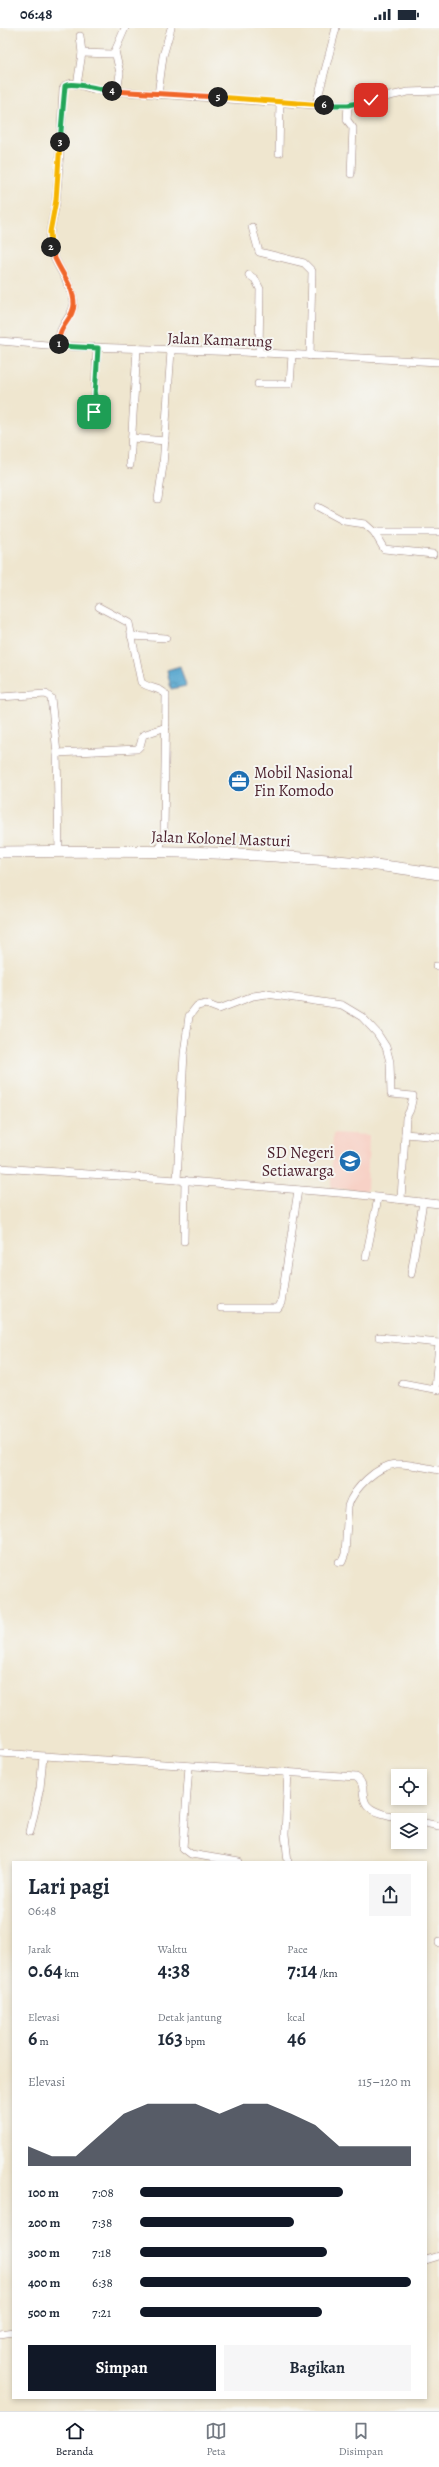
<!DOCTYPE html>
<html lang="id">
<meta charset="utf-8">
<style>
:root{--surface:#fff;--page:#f6f6f7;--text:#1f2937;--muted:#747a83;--line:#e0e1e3;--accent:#111827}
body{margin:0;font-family:Alegreya,serif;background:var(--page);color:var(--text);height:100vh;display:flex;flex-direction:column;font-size:15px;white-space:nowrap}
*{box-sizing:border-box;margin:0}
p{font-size:13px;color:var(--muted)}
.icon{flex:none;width:22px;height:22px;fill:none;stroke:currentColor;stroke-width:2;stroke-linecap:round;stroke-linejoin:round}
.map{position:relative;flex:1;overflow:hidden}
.sheet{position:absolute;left:12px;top:1833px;width:415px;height:538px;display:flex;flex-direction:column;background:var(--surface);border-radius:0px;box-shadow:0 2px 6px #0003}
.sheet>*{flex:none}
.fabs{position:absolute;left:391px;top:1741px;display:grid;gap:8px}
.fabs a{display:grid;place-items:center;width:36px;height:36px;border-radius:0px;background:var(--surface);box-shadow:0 2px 6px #0003;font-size:20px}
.pin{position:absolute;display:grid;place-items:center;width:34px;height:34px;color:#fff;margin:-17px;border-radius:8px;box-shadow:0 2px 6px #0006}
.km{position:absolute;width:20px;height:20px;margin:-10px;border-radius:50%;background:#222;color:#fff;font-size:11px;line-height:20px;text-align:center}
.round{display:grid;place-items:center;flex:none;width:42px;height:42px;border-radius:0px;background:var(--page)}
.summary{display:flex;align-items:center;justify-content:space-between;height:68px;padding:0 16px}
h1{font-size:22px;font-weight:600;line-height:30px}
.figures{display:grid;grid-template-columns:repeat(3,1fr);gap:6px;height:68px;padding:4px 16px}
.figures div{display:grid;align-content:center}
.figures b{font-size:20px;font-weight:600}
.figures small{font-size:11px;font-weight:400}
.figures p{font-size:11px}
.chart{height:112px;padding:8px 16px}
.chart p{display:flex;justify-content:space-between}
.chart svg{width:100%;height:72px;margin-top:4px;fill:var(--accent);opacity:.7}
.cta{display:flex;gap:8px;margin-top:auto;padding:8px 16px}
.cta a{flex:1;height:46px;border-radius:0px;background:var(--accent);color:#fff;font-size:16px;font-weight:600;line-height:46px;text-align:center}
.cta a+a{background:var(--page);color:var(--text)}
ul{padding:0 16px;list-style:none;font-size:13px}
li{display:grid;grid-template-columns:64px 48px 1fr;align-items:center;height:30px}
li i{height:10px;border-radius:5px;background:var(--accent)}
.status{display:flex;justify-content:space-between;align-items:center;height:28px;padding:0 20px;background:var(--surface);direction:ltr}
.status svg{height:11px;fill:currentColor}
.tabs{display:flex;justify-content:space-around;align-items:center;height:56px;border-top:1px solid var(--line);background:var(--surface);font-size:11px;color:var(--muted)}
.tabs a{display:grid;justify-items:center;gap:2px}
.tabs .active{color:var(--accent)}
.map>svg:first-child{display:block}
.built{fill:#f7d1c6}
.water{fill:url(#water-ripples);stroke:#4e627c}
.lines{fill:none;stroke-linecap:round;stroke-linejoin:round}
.minor-casing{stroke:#9c827d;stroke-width:8}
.primary-casing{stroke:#9c827d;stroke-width:12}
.minor{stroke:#fff;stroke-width:7}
.primary{stroke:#fff;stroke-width:11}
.split-1-casing{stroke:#fff;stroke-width:8}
.split-2-casing{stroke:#fff;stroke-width:8}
.split-3-casing{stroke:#fff;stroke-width:8}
.split-4-casing{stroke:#fff;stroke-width:8}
.split-5-casing{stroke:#fff;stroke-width:8}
.split-6-casing{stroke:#fff;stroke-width:8}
.split-7-casing{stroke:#fff;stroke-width:8}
.split-1{stroke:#22a559;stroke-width:5}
.split-2{stroke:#f0652b;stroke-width:5}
.split-3{stroke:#f5b400;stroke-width:5}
.split-4{stroke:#22a559;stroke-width:5}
.split-5{stroke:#f0652b;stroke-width:5}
.split-6{stroke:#f5b400;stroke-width:5}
.split-7{stroke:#22a559;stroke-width:5}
.labels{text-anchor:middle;stroke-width:4;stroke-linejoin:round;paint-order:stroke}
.street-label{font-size:16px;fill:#4a1f2b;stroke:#f6f6f2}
.poi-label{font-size:16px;fill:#4a1f2b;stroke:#f6f6f2;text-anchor:start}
</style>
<div class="status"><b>06:48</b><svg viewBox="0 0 49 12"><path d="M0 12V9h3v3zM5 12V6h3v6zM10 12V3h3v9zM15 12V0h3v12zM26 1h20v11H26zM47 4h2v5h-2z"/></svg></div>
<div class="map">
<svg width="439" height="2383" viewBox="0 0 439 2383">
<defs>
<pattern id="water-ripples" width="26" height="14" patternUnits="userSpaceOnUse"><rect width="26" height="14" fill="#52a4cd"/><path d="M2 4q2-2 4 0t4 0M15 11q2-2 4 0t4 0" fill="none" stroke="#4685a7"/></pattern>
</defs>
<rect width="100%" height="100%" fill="#f6f6f2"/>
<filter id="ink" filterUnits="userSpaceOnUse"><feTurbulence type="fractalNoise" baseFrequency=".025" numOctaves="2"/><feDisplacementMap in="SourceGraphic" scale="8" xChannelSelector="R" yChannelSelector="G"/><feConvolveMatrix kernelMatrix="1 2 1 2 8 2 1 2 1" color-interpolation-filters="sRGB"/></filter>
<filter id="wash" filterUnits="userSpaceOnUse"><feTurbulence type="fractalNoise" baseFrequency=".012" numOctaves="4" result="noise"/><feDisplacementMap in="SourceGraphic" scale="16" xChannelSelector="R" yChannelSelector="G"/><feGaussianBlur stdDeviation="0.9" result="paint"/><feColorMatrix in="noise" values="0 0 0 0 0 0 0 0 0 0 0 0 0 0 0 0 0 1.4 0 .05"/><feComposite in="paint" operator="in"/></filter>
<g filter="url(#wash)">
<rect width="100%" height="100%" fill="#efe6cf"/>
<polygon class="built" points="333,1105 369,1107 367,1163 331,1160"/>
<polygon class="water" points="180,638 186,658 171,661 167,642"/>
</g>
<g filter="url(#ink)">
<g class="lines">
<g class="minor-casing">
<g id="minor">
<polyline points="115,23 120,45 117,64"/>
<polyline points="82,25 112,26 115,23 125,0"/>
<polyline points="77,57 82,25 80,8"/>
<polyline points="158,67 163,28 171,0"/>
<polyline points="316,77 336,0"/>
<polyline points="348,77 347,92 353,100 351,146"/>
<polyline points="279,125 280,74"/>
<polyline points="252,199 259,224 304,235 312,243 310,328"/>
<polyline points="249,247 255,251 260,261 259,325"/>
<polyline points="0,313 59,318 242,324 439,334"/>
<path d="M59 318C56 297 75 288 74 274 71 252 53 237 50 215 48 201 55 187 56 173 60 136 61 98 63 61L66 57 72 55 96 62 316 77H348L408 64 439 63"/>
<polyline points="258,356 290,356 292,327"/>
<polyline points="94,384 97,320"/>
<polyline points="132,410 165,413"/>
<polyline points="130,437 137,321"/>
<polyline points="158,471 163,438 171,323"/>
<polyline points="318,479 344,493 365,496 374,504 439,504"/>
<polyline points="374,504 384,521 433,526"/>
<path d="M99 579 129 595 141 654C148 661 161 659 166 667L164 805 159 822"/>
<polyline points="131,608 166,610"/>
<polyline points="0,669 46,666 51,670 57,725 59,823"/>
<polyline points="57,725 137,721 140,718 143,707 166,699"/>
<polyline points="436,938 439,938"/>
<polyline points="405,1106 439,1109"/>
<polyline points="0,1140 177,1152 351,1166 439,1176"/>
<polyline points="177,1152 184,1026 189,988 197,978 206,976 219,981 253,968 267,966 342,977 362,989 377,1005 386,1019 390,1034 391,1066 413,1068 410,1082 406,1090 401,1171"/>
<polyline points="184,1213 185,1152"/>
<polyline points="366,1229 378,1170"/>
<polyline points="411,1246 423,1174"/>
<polyline points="221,1280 278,1280 281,1275 298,1162"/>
<polyline points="379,1309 439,1315"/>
<polyline points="402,1355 439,1362"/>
<polyline points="435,1361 439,1315"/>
<path d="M339 1534H342L345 1526 348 1478C354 1460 377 1438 396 1436 409 1435 426 1440 439 1442"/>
<path d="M0 1725 356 1749C367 1756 360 1768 367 1777 375 1787 400 1789 412 1792"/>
<polyline points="189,1738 183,1820 191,1826 239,1834"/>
<polyline points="420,1794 439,1798"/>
<polyline points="30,1804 40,1760 43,1729"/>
<polyline points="288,1834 285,1806 288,1744"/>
<polyline points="439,1915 439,1914"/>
<polyline points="426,2232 439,2228"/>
<polyline points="0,2306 13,2304"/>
</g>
</g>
<g class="primary-casing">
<path id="primary" d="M0 824C147 822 293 822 439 846"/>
</g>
<use href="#minor" class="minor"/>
<use href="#primary" class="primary"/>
</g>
</g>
<g class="lines" filter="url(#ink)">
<g class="split-1-casing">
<polyline id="split-1" points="59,316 59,318 98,320 94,384"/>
</g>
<g class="split-2-casing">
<path id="split-2" d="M51 219C55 239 74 255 74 276 74 291 57 299 59 316"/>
</g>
<g class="split-3-casing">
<polyline id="split-3" points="51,219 50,204 56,172 60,114"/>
</g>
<g class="split-4-casing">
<path id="split-4" d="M60 114 65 58C71 53 102 62 112 63"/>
</g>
<g class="split-5-casing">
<polyline id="split-5" points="112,63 218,69"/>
</g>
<g class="split-6-casing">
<polyline id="split-6" points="218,69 324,77"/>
</g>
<g class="split-7-casing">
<polyline id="split-7" points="324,77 348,77 371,72"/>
</g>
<use href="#split-1" class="split-1"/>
<use href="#split-2" class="split-2"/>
<use href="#split-3" class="split-3"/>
<use href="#split-4" class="split-4"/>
<use href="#split-5" class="split-5"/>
<use href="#split-6" class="split-6"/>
<use href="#split-7" class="split-7"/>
</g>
<defs>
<g id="office-disc" transform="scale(1.15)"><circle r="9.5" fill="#1f6fb2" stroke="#f6f6f2"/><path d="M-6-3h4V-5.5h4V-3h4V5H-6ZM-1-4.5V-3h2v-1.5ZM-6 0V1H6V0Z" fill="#fff"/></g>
<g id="school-disc" transform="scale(1.15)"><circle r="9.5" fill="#1f6fb2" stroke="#f6f6f2"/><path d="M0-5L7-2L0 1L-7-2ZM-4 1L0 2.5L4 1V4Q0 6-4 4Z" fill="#fff"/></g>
</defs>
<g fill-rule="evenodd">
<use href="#office-disc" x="239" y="753"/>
<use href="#school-disc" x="350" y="1133"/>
</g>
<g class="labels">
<g class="street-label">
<text transform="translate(220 311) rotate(2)" y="6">Jalan Kamarung</text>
<text transform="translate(221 810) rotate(2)" y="6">Jalan Kolonel Masturi</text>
</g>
<g class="poi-label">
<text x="254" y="750">Mobil Nasional<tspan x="254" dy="18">Fin Komodo</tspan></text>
<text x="334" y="1130" text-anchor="end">SD Negeri<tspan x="334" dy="18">Setiawarga</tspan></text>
</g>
</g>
</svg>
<div class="fabs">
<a><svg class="icon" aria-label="locate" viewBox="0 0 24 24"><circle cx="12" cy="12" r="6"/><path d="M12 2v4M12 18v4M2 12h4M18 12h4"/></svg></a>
<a><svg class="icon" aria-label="layers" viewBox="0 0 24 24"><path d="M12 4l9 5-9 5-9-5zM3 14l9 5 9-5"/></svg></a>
</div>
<div class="pin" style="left:94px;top:384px;background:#1e9e55"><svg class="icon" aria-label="arrive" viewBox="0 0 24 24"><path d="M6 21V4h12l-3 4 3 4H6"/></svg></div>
<div class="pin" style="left:371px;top:72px;background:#d93025"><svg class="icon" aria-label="check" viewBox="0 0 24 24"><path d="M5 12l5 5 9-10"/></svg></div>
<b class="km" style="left:59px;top:316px">1</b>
<b class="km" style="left:51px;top:219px">2</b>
<b class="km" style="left:60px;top:114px">3</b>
<b class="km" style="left:112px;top:63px">4</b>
<b class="km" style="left:218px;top:69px">5</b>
<b class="km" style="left:324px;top:77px">6</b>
<section class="sheet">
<div class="summary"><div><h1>Lari pagi</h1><p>06:48</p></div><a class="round"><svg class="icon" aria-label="share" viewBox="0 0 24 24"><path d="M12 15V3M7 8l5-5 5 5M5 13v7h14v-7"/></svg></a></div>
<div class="figures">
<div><p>Jarak</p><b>0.64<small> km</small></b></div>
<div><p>Waktu</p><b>4:38</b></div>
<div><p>Pace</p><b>7:14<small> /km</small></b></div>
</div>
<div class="figures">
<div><p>Elevasi</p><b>6<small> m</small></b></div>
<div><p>Detak jantung</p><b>163<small> bpm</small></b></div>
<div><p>kcal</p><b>46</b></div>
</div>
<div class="chart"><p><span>Elevasi</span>115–120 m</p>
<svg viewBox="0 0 160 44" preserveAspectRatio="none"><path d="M0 44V32L10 38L20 38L30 25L40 12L50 6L60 6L70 6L80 12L90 6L100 6L110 12L120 19L130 32L140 32L150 32L160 32V44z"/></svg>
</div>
<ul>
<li><b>100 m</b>7:08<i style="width:75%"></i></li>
<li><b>200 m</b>7:38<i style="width:57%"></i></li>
<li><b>300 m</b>7:18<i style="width:69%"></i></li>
<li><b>400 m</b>6:38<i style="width:100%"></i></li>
<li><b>500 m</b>7:21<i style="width:67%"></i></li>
</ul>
<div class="cta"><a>Simpan</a><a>Bagikan</a></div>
</section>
</div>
<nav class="tabs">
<a class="active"><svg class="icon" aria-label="home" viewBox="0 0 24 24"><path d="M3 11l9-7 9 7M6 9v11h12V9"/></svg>Beranda</a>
<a><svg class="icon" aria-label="map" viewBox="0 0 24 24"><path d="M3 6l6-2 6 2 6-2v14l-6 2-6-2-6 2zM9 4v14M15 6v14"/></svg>Peta</a>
<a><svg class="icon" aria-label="saved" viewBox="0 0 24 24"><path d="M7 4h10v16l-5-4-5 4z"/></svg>Disimpan</a>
</nav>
